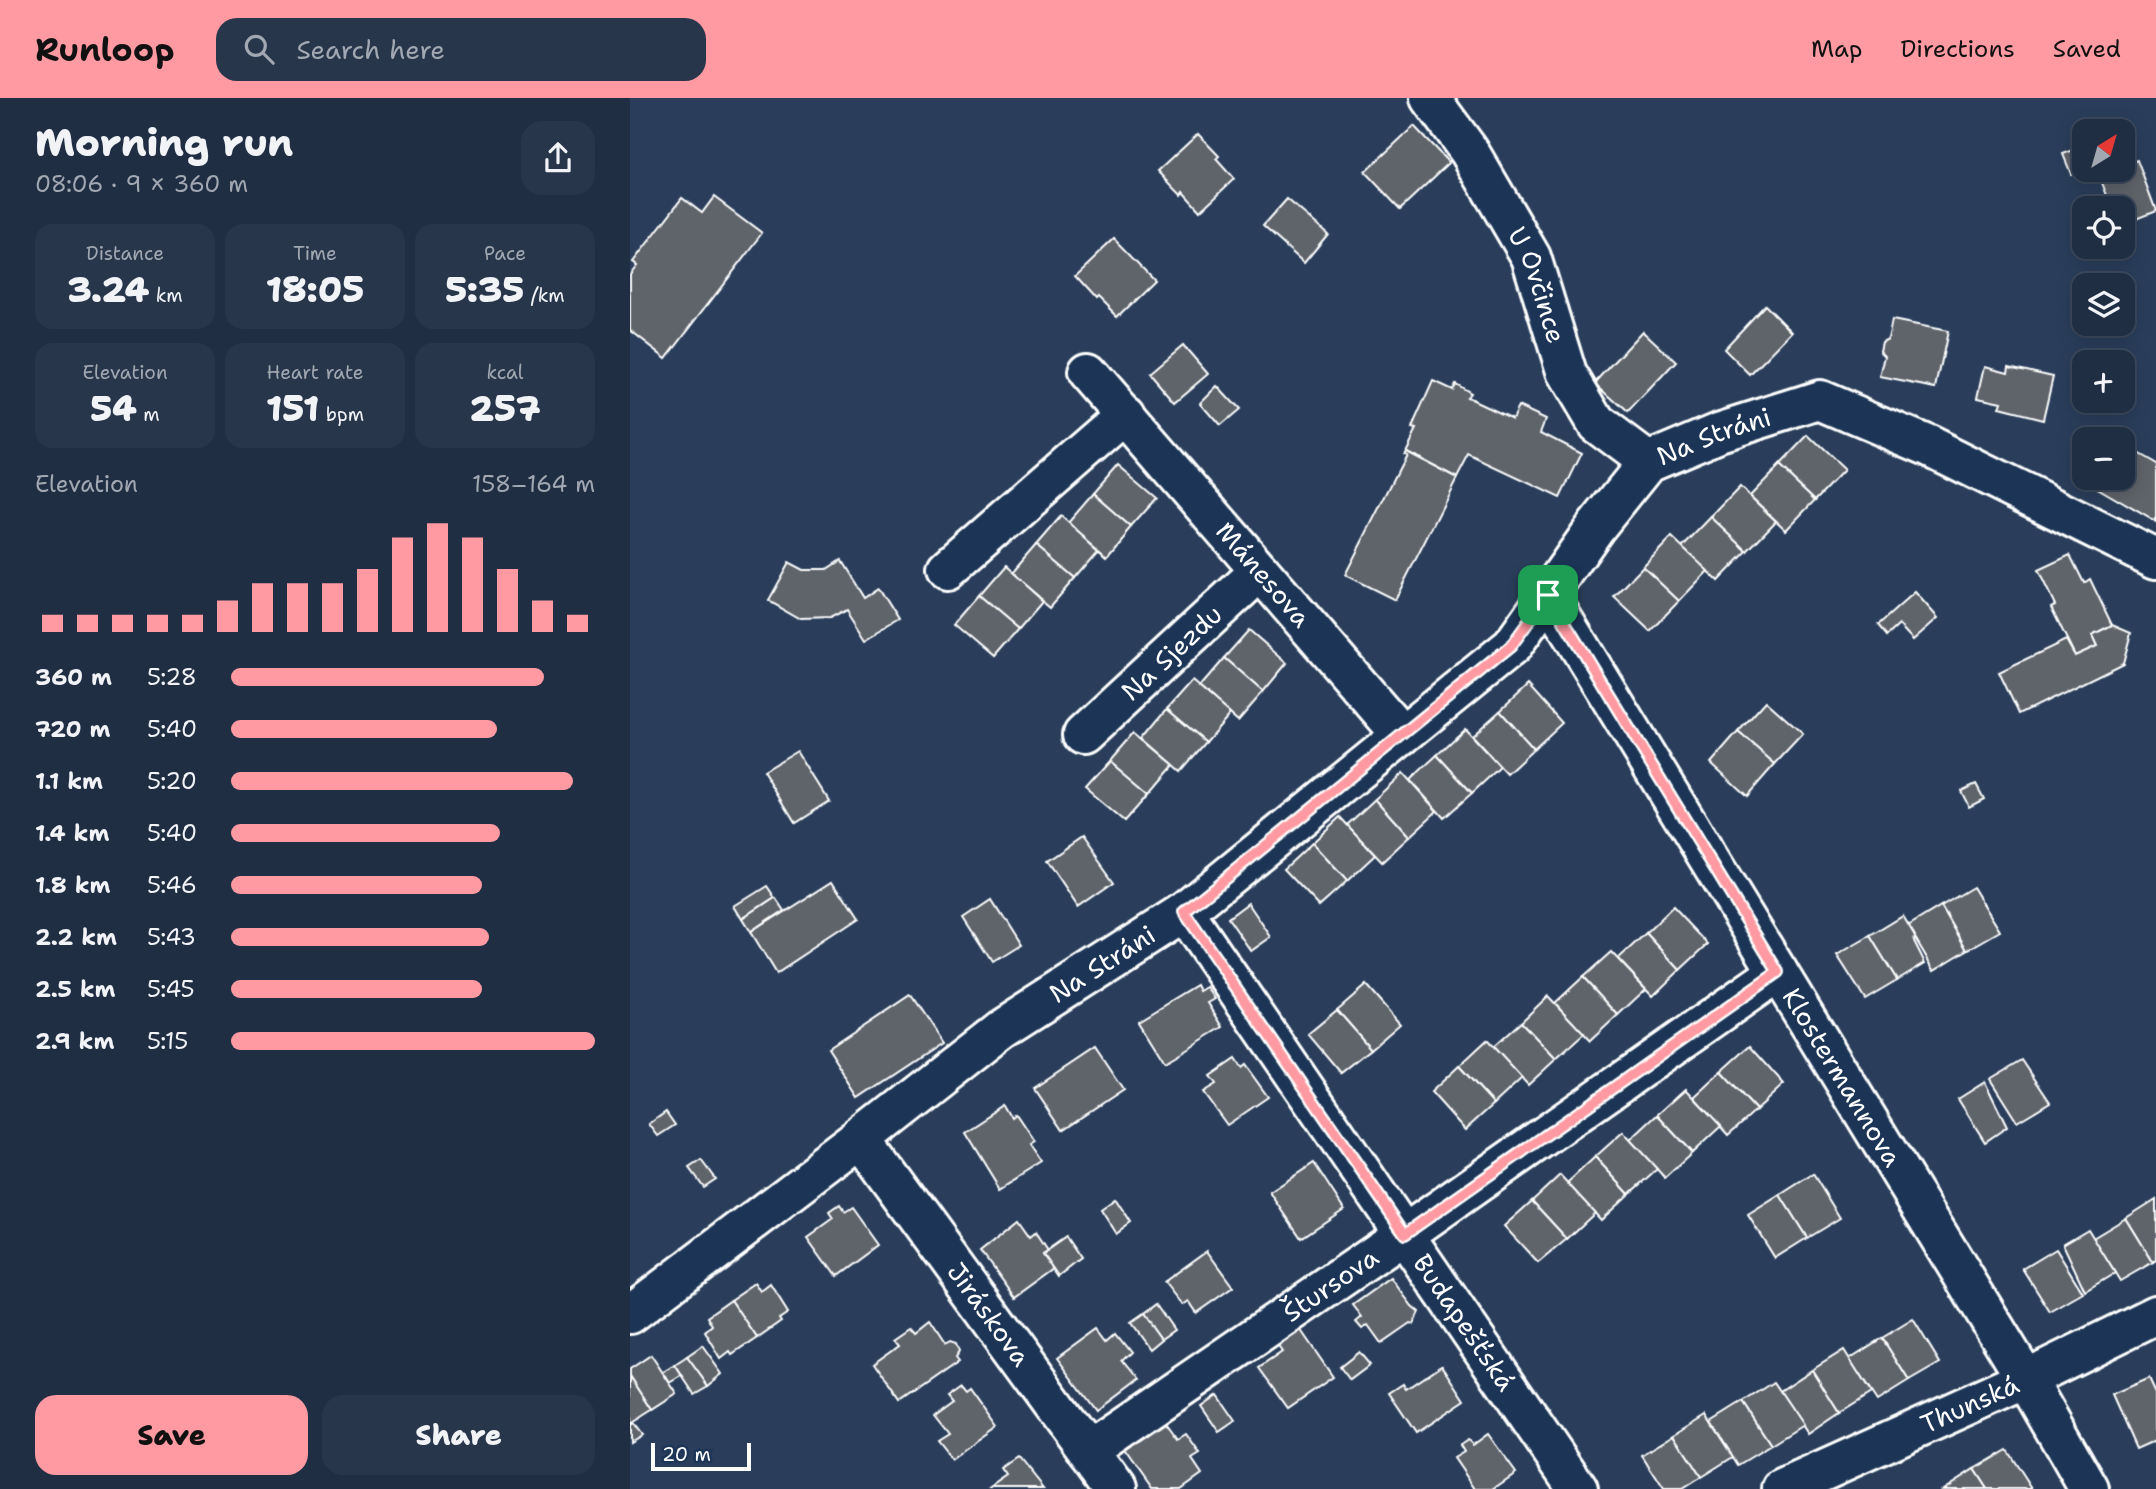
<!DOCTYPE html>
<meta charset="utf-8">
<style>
:root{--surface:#202e44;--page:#28364b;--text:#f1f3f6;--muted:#a2a8b2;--line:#3d4a5d;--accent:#ff9aa2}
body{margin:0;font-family:"Shantell Sans",sans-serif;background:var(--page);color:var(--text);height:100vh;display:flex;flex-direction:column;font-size:26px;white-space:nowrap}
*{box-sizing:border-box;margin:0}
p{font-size:23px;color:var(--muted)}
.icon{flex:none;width:38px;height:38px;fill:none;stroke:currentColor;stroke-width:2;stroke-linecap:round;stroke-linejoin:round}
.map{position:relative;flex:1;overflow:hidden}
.drawer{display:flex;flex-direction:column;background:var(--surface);width:630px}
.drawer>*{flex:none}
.needle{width:46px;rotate:37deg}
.buttons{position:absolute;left:1442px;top:21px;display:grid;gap:14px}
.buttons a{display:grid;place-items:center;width:63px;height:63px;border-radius:14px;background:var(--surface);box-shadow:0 4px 18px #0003,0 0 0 2px var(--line);font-size:35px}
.scale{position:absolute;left:21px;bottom:18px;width:100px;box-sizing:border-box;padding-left:7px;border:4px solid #fff;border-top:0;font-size:19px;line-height:24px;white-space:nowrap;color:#fff;-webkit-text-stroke:5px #1d3557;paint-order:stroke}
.pin{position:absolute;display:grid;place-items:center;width:60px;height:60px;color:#fff;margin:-30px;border-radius:14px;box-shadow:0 4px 10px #0006}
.round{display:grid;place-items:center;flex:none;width:74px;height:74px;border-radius:21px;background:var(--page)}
.head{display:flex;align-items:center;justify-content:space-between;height:119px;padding:0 35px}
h1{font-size:38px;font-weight:800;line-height:52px}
.figures{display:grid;grid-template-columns:repeat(3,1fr);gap:10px;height:119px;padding:7px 35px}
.figures div{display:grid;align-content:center;border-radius:18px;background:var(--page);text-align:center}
.figures b{font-size:35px;font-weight:800}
.figures small{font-size:19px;font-weight:400}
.figures p{font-size:19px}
.chart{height:196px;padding:14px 35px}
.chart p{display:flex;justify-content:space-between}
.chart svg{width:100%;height:126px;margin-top:7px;stroke:var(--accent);stroke-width:6}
.button{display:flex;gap:14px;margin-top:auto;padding:14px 35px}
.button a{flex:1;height:80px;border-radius:21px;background:var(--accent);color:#111;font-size:28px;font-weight:800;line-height:80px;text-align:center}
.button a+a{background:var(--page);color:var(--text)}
ul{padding:0 35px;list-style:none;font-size:23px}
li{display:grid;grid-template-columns:112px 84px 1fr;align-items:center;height:52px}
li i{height:18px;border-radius:9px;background:var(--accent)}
header{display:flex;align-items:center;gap:42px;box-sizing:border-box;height:98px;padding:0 35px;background:var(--accent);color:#111}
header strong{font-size:33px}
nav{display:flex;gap:38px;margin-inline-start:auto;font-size:24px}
.search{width:490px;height:63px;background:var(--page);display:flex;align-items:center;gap:18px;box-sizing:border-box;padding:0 24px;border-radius:21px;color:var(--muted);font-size:26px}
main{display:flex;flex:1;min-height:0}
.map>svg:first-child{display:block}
.building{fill:#5e646a;stroke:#fff;stroke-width:2}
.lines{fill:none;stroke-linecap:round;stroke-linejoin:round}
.minor-casing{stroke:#fff;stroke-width:44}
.minor{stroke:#1d3557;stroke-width:38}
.route-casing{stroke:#fff;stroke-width:14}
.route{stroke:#ff9aa2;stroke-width:9}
.labels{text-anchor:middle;stroke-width:6;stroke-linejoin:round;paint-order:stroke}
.street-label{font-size:26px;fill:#fff;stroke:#1d3557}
</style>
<header>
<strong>Runloop</strong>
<div class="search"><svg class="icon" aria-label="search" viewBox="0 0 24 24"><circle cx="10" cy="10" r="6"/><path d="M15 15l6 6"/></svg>Search here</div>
<nav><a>Map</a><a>Directions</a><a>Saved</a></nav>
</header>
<main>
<section class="drawer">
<div class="head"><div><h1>Morning run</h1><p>08:06 · 9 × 360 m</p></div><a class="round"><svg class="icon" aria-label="share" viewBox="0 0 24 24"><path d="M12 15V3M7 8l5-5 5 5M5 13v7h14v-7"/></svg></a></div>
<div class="figures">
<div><p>Distance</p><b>3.24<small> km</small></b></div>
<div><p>Time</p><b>18:05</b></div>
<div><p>Pace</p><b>5:35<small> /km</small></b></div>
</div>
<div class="figures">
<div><p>Elevation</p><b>54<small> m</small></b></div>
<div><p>Heart rate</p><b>151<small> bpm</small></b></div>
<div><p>kcal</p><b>257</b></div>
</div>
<div class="chart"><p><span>Elevation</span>158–164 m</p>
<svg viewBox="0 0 160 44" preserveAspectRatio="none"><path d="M5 44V38M15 44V38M25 44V38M35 44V38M45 44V38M55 44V33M65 44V27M75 44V27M85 44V27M95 44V22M105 44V11M115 44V6M125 44V11M135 44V22M145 44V33M155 44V38"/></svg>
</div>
<ul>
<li><b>360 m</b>5:28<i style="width:86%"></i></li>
<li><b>720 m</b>5:40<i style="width:73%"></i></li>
<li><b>1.1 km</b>5:20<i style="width:94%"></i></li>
<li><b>1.4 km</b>5:40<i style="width:74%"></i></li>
<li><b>1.8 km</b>5:46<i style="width:69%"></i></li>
<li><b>2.2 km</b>5:43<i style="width:71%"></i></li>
<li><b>2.5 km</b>5:45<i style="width:69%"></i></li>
<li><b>2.9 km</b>5:15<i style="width:100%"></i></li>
</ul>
<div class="button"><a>Save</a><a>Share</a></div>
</section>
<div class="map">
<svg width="1526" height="1391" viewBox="0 0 1526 1391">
<rect width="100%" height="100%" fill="#2a3e5b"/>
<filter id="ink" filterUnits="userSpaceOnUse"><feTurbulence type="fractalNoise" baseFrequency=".0143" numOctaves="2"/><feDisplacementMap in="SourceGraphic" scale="14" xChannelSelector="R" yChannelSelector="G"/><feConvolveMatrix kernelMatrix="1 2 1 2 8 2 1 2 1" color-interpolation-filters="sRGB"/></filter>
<g filter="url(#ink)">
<g class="building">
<polygon points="784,28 819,65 770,111 735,74"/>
<polygon points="568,36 589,58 586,61 604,81 570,113 553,94 551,97 528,73"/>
<polygon points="1454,48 1454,70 1441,76 1433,56"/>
<polygon points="1507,62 1526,113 1493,126 1493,110 1482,110 1469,77 1481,72 1493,72 1493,67"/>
<polygon points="84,99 132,135 36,260 0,232 0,176 7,167 3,164 52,100 72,115"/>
<polygon points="657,101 698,136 674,165 633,128"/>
<polygon points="484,141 524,182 487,218 469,200 467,202 445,178"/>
<polygon points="1135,207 1162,234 1120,277 1094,251"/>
<polygon points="1262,222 1318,233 1306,290 1250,279 1255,258 1250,253 1252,244 1258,241"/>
<polygon points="1013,233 1046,264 998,315 965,285"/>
<polygon points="553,247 578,276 545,304 520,275"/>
<polygon points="1355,268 1378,274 1379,268 1423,278 1413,321 1369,310 1371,304 1348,299"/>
<polygon points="803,283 822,292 825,286 840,295 837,299 882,320 888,308 916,321 911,334 952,355 930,400 839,357 827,380 775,353 786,331 782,330"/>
<polygon points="587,288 609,312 590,328 570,305"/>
<polygon points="1178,338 1214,372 1185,402 1149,368"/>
<polygon points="1493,347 1526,366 1526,424 1464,388 1469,380 1493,380"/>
<polygon points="775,353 827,380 765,502 715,477 776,357 773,356"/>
<polygon points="488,367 527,400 501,429 463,396"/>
<polygon points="1149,368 1185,402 1156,432 1120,398"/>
<polygon points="1110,389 1146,423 1117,453 1081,419"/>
<polygon points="463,396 501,429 477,458 438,425"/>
<polygon points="431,418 469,452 445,480 406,447"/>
<polygon points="1081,419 1117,453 1088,483 1052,449"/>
<polygon points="1042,439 1078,473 1049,503 1013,469"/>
<polygon points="406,447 445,480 420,509 381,476"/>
<polygon points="1440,457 1454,485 1460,481 1482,527 1462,537 1467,548 1445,558 1421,509 1425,507 1408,472"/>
<polygon points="210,463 233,500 248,490 268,522 236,541 217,511 200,520 171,521 138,502 159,464 174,472 196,472"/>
<polygon points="374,469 412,503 388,531 349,498"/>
<polygon points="1013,469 1049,503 1020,533 984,499"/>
<polygon points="1285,494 1308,520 1283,542 1269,527 1257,538 1248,527"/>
<polygon points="349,498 388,531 363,560 324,527"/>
<polygon points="1482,527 1501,535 1493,565 1389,616 1369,574 1436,542 1445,558 1467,548 1462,537"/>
<polygon points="619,532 657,565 633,594 594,560"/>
<polygon points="594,560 633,594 608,623 569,589"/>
<polygon points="562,583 600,616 576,644 537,611"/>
<polygon points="898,587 932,625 904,651 870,613"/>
<polygon points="1136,603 1173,636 1145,666 1108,634"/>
<polygon points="537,611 576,644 551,673 513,640"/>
<polygon points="870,613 904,651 877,676 842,638"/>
<polygon points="835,631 870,669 842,695 807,657"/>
<polygon points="505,634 544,667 519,696 480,663"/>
<polygon points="1108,634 1145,666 1117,698 1081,665"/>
<polygon points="168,653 199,703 164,725 133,674"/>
<polygon points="807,657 842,695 814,720 780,682"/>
<polygon points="480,663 519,696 494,724 455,691"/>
<polygon points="773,675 807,713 779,739 745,701"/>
<polygon points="1346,686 1354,701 1339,709 1331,693"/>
<polygon points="745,701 779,739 752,764 717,727"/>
<polygon points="710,719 745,757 717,783 682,745"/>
<polygon points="452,739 484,784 448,809 417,763"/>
<polygon points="682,745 717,783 689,808 654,771"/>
<polygon points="203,782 228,821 146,875 121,834"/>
<polygon points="137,788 145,800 113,821 105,808"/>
<polygon points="1343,789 1370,833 1337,852 1311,808"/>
<polygon points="145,800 146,800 154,812 121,834 113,821"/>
<polygon points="360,801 389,847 362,864 333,819"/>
<polygon points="618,805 641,839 621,853 598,820"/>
<polygon points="1311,808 1337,852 1304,872 1278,828"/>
<polygon points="1043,809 1078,846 1050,872 1016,835"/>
<polygon points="1273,818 1285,838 1284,843 1295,865 1267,882 1240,838"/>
<polygon points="1016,835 1050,872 1023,898 988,861"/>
<polygon points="1240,838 1267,882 1235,901 1207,857"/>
<polygon points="981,854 1016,891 988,917 953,879"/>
<polygon points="953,879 988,917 960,943 925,905"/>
<polygon points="567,887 570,893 577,889 585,901 578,905 593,929 535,964 509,922"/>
<polygon points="736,887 770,926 741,951 707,912"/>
<polygon points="280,897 312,945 229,1000 198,952"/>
<polygon points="918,898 954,936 926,961 891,924"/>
<polygon points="707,912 741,951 711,975 678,936"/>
<polygon points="891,924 926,961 898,987 863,949"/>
<polygon points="857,942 892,980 864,1006 829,968"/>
<polygon points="1120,948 1154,986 1126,1012 1091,974"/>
<polygon points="465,950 493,992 433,1032 405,990"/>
<polygon points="605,961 611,970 615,967 638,999 597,1027 573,994 586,986 580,978"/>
<polygon points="1392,962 1420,1004 1387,1024 1360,981"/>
<polygon points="829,968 864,1006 835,1032 801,994"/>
<polygon points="1091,974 1126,1012 1098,1037 1064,999"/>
<polygon points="1355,984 1377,1029 1355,1044 1328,1001"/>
<polygon points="1056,991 1091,1028 1062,1055 1027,1017"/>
<polygon points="375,1008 382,1020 386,1017 404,1044 399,1047 411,1065 370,1091 335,1034"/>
<polygon points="36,1014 45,1027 28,1038 19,1026"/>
<polygon points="1027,1017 1062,1055 1035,1080 1000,1042"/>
<polygon points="993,1034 1027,1071 999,1096 965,1059"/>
<polygon points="965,1059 999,1096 971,1122 937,1085"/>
<polygon points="71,1062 85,1081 73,1089 59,1070"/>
<polygon points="684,1065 714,1111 671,1140 640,1094"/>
<polygon points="1183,1076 1210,1120 1177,1140 1150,1097"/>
<polygon points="930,1077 965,1115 937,1141 902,1103"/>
<polygon points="1150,1097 1177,1140 1145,1160 1118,1117"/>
<polygon points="485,1100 501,1125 486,1136 470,1111"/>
<polygon points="1526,1101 1526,1162 1523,1164 1496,1120"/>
<polygon points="902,1103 937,1141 908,1165 874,1128"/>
<polygon points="209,1108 213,1114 221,1109 248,1147 206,1178 178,1139 203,1121 199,1115"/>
<polygon points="1496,1120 1523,1164 1490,1183 1463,1140"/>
<polygon points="389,1121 401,1138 406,1134 418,1152 413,1155 424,1170 384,1199 350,1152"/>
<polygon points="1458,1131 1485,1175 1455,1193 1433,1146"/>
<polygon points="436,1139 451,1161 429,1178 413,1155"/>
<polygon points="1426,1151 1453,1195 1420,1214 1393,1171"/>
<polygon points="577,1153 603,1189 566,1215 558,1203 552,1207 534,1184"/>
<polygon points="761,1180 782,1208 789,1214 783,1226 780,1225 751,1245 738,1227 732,1231 726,1224 732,1219 723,1207"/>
<polygon points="126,1185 132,1194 141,1187 158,1214 149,1220 151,1223 127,1240 101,1202"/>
<polygon points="101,1202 127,1240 102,1257 100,1254 91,1261 75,1234 82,1228 77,1219"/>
<polygon points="526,1206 544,1232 531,1241 513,1216"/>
<polygon points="513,1216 531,1241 519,1251 500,1225"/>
<polygon points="1283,1221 1310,1265 1279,1283 1252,1240"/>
<polygon points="300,1224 315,1247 320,1244 326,1246 329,1254 325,1260 328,1264 269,1305 242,1266 270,1246 265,1240 281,1229 286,1235"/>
<polygon points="668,1228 703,1279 658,1310 629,1270 652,1254 645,1244"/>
<polygon points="468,1230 477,1242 485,1235 500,1254 491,1263 506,1282 466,1312 427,1260"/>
<polygon points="1252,1240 1279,1283 1247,1303 1219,1261"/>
<polygon points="73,1248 93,1276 78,1288 57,1259"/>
<polygon points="1214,1252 1241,1295 1209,1315 1182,1272"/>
<polygon points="729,1254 740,1267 720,1282 710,1269"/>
<polygon points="21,1257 47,1296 22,1312 0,1278 0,1271"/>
<polygon points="57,1259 78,1288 64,1296 45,1267"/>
<polygon points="45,1267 52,1278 40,1285 33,1274"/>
<polygon points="812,1267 835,1302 786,1335 759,1295 773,1286 776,1291"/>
<polygon points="1182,1272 1209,1315 1178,1336 1150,1293"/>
<polygon points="0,1278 22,1312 0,1326"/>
<polygon points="1519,1281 1526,1296 1526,1342 1506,1351 1482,1297"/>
<polygon points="1144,1284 1173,1327 1141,1347 1113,1304"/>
<polygon points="331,1287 336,1293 340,1290 368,1329 322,1362 307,1343 318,1336 303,1317 322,1303 317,1297"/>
<polygon points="587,1297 605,1323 589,1334 571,1308"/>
<polygon points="1113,1304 1141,1347 1108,1367 1081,1324"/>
<polygon points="1076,1317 1103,1359 1071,1379 1044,1337"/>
<polygon points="534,1322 548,1341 556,1336 570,1356 562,1361 572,1376 551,1391 522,1391 494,1351"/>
<polygon points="3,1325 12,1337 0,1344 0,1327"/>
<polygon points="858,1336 886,1375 863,1391 845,1391 824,1360 834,1354 830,1347 838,1342 843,1347"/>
<polygon points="1044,1337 1071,1379 1052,1391 1034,1391 1012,1357"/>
<polygon points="1377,1352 1402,1391 1357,1391 1344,1371"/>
<polygon points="389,1361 413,1391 361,1391 378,1379 373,1372"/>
<polygon points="1344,1371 1357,1391 1313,1391"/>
</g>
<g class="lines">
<g class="minor-casing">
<g id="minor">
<path id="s1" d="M800 0 839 53 901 159 937 276 966 325 1018 364"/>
<path id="s2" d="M458 274 772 637"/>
<polyline points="318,471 496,316"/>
<path id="s3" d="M918 497 1396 1281 1459 1391"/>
<path id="s4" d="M453 637 630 473"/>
<path id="s5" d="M554 814 948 1391"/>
<path id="s6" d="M231 1041 486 1391"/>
<path id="s7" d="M0 1216 231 1041 371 931 554 814 882 548 965 430 1018 364 1089 334 1190 302 1298 348 1526 461"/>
<path id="s8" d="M458 1353 775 1136 1148 874"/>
<path id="s9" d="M1152 1391 1396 1281 1526 1217"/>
</g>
</g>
<use href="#minor" class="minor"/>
</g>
</g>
<g class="lines" filter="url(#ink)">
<g class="route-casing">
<polygon id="route" points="918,497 1148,874 775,1136 554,814 881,548"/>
</g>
<use href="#route" class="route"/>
</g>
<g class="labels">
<g class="street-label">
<text dy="9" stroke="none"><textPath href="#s1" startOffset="217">U Ovčince</textPath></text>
<text dy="9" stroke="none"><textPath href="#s7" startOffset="1407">Na Stráni</textPath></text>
<text dy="9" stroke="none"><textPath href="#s2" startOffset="268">Mánesova</textPath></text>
<text dy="9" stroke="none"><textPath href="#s4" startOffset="121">Na Sjezdu</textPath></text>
<text dy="9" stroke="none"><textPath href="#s7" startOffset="588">Na Stráni</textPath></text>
<text dy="9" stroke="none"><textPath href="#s3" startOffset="565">Klostermannova</textPath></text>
<text dy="9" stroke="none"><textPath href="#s8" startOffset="294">Štursova</textPath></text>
<text dy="9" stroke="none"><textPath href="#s6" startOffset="217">Jiráskova</textPath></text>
<text dy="9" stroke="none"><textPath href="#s5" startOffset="497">Budapešťská</textPath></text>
<text dy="9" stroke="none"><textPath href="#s9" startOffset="206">Thunská</textPath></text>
</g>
</g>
</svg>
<div class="buttons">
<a><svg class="needle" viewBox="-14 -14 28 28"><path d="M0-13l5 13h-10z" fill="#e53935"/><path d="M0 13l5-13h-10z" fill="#a2a8b2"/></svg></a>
<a><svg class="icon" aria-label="locate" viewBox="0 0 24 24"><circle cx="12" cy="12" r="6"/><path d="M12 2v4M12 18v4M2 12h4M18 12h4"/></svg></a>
<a><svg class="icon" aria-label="layers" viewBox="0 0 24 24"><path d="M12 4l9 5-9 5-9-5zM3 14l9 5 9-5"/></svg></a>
<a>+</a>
<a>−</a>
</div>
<div class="scale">20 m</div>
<div class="pin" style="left:918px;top:497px;background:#1e9e55"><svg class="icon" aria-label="arrive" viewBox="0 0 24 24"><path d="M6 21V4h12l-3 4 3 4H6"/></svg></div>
</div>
</main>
